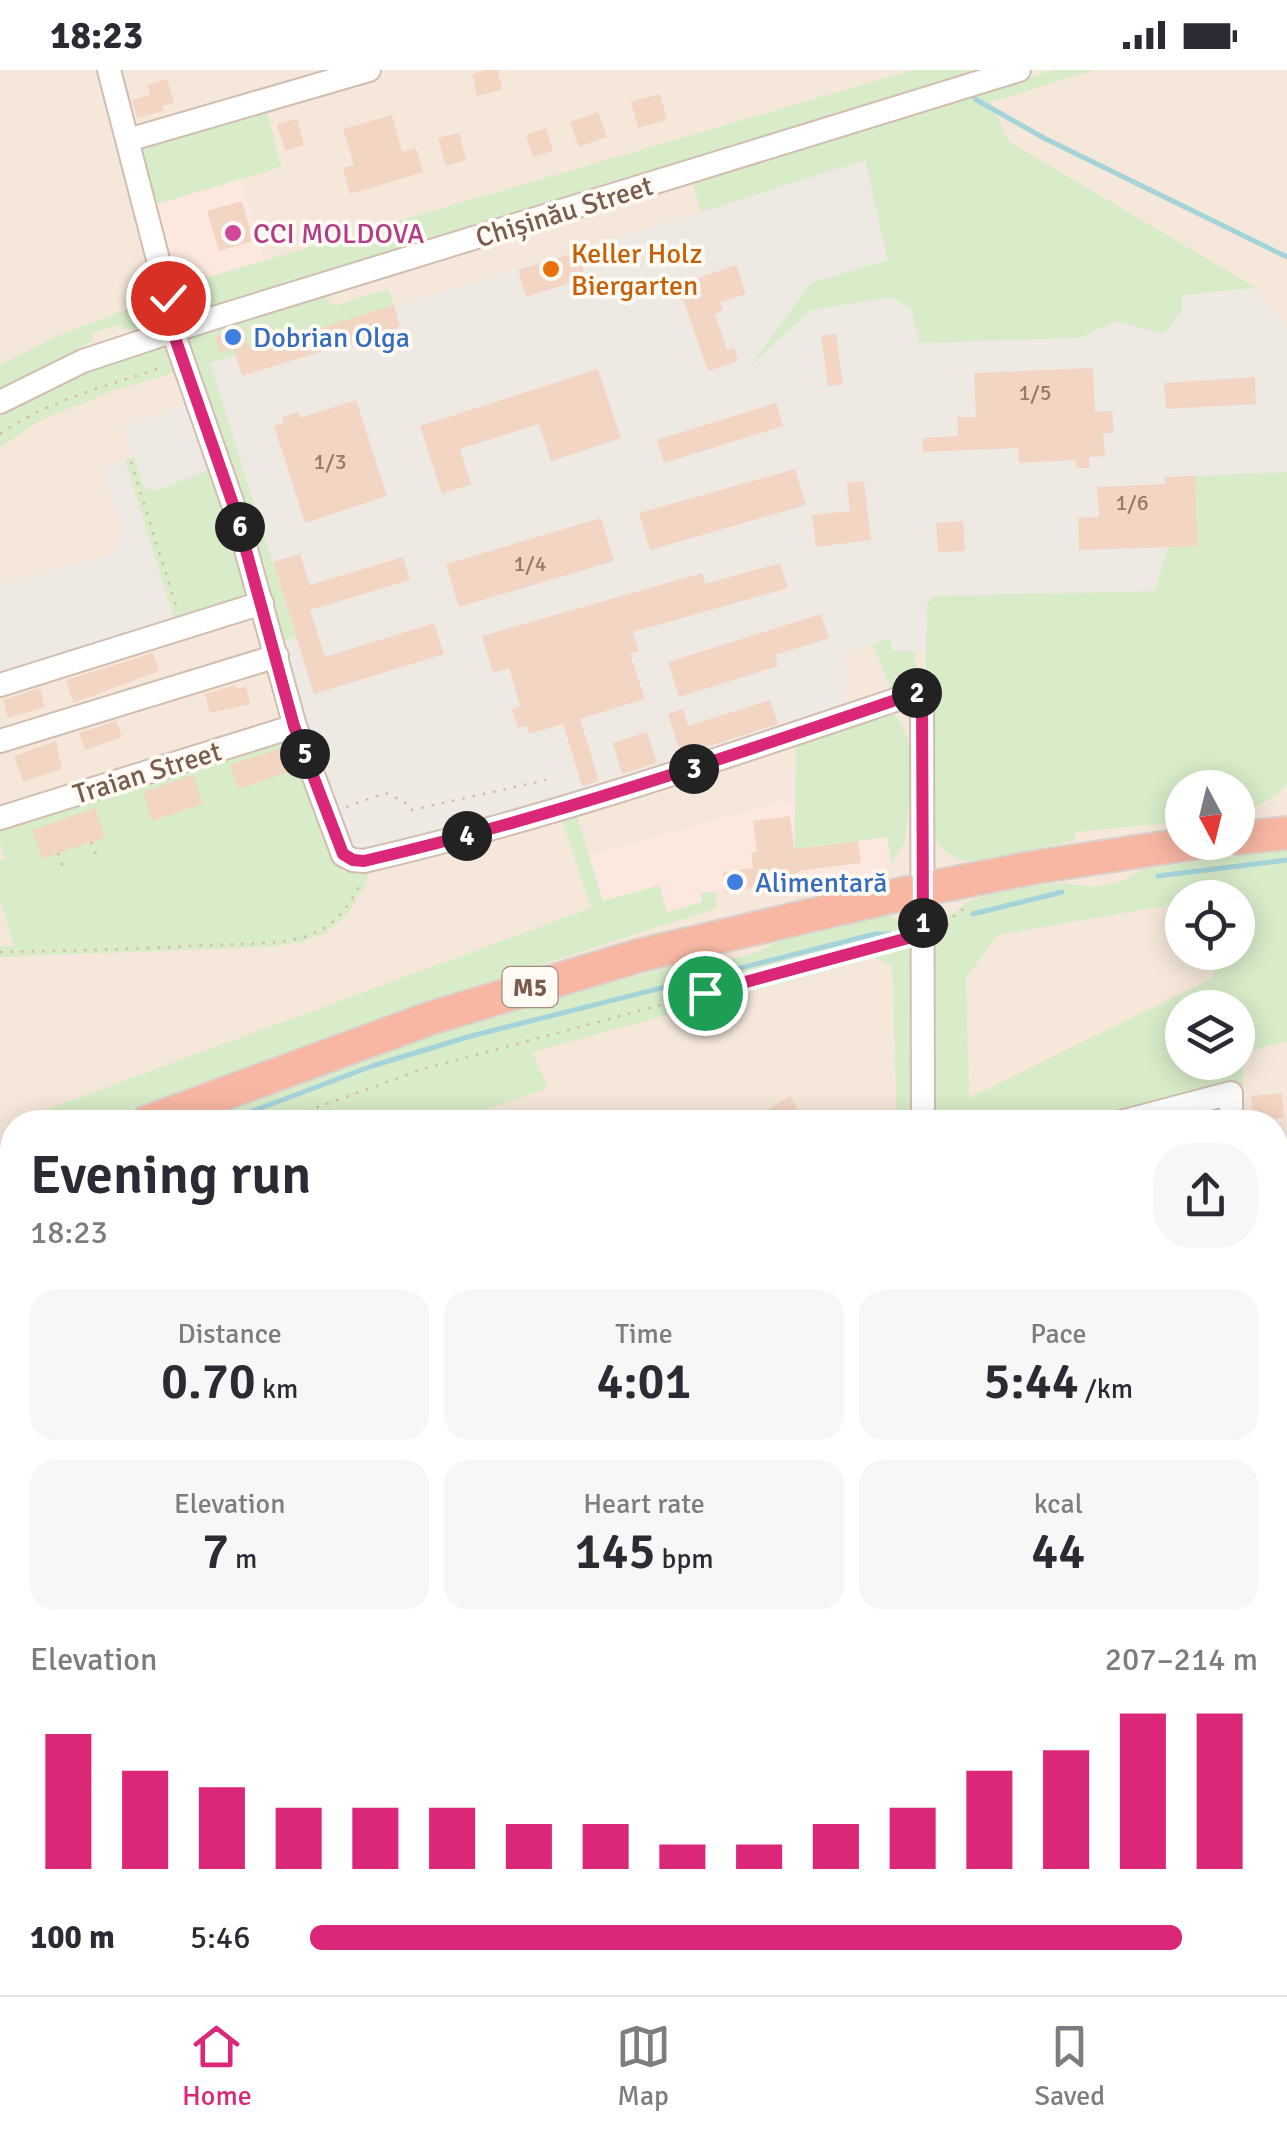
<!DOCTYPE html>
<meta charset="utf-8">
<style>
:root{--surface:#fff;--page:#f7f7f7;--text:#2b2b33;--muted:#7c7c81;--line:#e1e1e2;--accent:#db2777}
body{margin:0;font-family:Signika,sans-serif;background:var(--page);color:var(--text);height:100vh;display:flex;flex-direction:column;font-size:38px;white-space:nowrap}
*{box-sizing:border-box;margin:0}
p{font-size:32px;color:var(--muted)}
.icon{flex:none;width:55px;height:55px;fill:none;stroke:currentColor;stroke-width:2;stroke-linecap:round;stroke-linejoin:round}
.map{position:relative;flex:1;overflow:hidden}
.sheet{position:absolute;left:0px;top:1040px;width:1288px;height:885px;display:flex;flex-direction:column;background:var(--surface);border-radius:40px 40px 0 0;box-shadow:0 5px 25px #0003}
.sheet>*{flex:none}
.needle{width:65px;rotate:173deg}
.fabs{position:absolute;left:1165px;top:700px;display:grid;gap:20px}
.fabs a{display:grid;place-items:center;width:90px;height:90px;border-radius:50%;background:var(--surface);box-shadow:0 5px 25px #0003;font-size:50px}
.pin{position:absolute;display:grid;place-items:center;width:85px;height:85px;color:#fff;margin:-42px;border:5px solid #fff;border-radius:50%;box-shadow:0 2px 10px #0007}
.km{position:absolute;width:50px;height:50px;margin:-25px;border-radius:50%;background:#222;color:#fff;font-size:28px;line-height:50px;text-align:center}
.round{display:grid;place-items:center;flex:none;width:105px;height:105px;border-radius:40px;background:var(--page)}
.headline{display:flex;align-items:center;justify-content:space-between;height:170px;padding:0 30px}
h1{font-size:55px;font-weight:600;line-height:75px}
.metrics{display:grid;grid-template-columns:repeat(3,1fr);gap:15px;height:170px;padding:10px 30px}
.metrics div{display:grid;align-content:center;border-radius:25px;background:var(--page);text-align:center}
.metrics b{font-size:50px;font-weight:600}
.metrics small{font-size:28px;font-weight:400}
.metrics p{font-size:28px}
.chart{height:280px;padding:20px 30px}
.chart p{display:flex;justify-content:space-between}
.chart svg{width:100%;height:180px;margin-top:10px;stroke:var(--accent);stroke-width:6}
ul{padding:0 30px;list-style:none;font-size:32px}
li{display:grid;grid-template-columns:160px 120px 1fr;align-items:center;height:75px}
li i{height:25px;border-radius:12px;background:var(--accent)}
.status{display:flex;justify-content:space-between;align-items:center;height:70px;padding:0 50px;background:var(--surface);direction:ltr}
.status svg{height:28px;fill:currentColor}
.menu{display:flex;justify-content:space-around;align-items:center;height:140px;border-top:2px solid var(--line);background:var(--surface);font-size:28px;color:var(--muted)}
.menu a{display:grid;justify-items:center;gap:5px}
.menu .selected{color:var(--accent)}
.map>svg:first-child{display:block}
.residential{fill:#f5e8da;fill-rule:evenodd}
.commercial{fill:#fde8e0}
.industrial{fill:#efe9e4}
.green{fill:#d8ecc9;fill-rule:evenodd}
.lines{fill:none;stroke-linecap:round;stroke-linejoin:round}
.stream{stroke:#a5d3da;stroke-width:5}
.building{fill:#f3d5c3}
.minor-casing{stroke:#d1beb0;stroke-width:26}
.highway-casing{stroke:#dad1cd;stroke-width:36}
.path{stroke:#d9b8a5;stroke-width:2.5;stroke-dasharray:2.5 8;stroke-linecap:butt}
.minor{stroke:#fff;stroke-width:22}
.highway{stroke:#f7b7a3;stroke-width:32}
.route-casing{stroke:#fff;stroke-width:20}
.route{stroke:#db2777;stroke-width:12}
.hotel-dot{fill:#d1479c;stroke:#fffaf3;stroke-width:4}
.food-dot{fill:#e8710a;stroke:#fffaf3;stroke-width:4}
.shop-dot{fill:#3f7fe0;stroke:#fffaf3;stroke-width:4}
.labels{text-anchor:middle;stroke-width:8;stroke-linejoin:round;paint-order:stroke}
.number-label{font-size:22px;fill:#987a6a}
.shield{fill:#fffaf3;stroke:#a28b7f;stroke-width:2.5}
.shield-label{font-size:25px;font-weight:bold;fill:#7a5c4d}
.street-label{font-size:28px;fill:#7a5c4d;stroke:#fffaf3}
.hotel-label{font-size:28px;fill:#b23c85;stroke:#fffaf3;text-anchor:start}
.food-label{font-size:28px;fill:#c56008;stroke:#fffaf3;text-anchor:start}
.shop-label{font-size:28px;fill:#366cbe;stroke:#fffaf3;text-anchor:start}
</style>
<div class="status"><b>18:23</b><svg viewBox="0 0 49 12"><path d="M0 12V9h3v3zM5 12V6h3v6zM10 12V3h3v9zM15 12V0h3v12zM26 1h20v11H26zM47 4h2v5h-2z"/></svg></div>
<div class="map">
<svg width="1287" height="1925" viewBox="0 0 1287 1925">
<rect width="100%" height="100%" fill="#fdf6ec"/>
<path class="residential" d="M0 0H1287V1925H892V1912H1275V1052H12V1724L0 1722ZM1182 718H1238V772H1182ZM1182 828H1238V882H1182ZM1182 938H1238V992H1182Z"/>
<g class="commercial">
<polygon points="139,77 281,97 240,109 265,190 174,217"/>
<polygon points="780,731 794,733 795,779 888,767 891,794 865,811 801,826 798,812 701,823 703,832 667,843 603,831 589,785"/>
</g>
<g class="industrial">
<polygon points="971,55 1204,225 1256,218 1287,258 1287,481 1155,521 1054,523 927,535 927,581 892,581 891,569 843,583 848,642 548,736 355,779 344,768 279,573 296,567 210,293 628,165"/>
<polygon points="194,332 210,400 155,421 144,418 123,356"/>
<polygon points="125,390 175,552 0,608 0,515 116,483 120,457 117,441 101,399"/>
</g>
<g class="green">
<polygon points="913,0 984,0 185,249 174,217"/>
<polygon points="1054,0 1095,0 991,32 1008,71 1256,218 1182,225 1182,241 1164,264 1116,251 1080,268 919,273 912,239 892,227 811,240 750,296 811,213 888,190 865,90 701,142 693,112"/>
<polygon points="267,41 281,97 154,135 139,77"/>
<polygon points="388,219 394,235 210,293 296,567 279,573 186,279 195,264 324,226 334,236"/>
<polygon points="161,226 169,250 162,255 122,260 121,254 92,263 93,270 60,291 0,321 0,295 55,267"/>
<path d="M159 279 168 281 181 300 113 321 40 350 0 378V342C50 317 103 287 159 279Z"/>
<polygon points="134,387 144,418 155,421 210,400 255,524 175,552 125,390"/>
<path d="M1287 402V714L1277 725 1243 744 1238 745V718H1182V752L1075 762 1076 770C1049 776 987 795 962 790 954 788 942 779 938 773 917 736 927 584 927 534L934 526 1155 521 1168 477 1198 475 1195 406Z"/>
<polygon points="891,568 892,581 915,581 915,617 893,625 873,574"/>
<path d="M885 641C925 651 908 739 905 771L891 794 887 767 795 779 796 671Z"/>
<polygon points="292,660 343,802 372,795 363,819 347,845 326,863 302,872 270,877 0,887 0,877 14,876 0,829 0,790 5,788 0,772 0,752"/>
<polygon points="576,743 603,831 659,815 667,842 702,832 701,823 715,821 717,838 391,943 120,1052 13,1052 591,838 561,747"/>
<path d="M1287 779V971L1243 983V1017L1152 1038 1107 1052H930L931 898 939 862 949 846 969 831 1009 819 1063 813 1090 817 1117 813 1144 799ZM1219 826 1238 828V882L1215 883 1213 908 969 1028 966 908 997 865 1182 833V828ZM1182 938H1238V992H1182Z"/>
<polygon points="863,846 891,846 905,856 912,895 912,1052 897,1052 892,895 875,888 532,982 548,1018 450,1052 197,1052 294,1013 465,953 677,895 708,895 753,884 797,863"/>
</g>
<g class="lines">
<g class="stream">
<polyline points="975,29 1044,68 1287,187"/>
<polyline points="1158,806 1287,790"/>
<polyline points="973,844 1062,822"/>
<polyline points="224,1052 372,996 471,966 875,864 890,864"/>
<polyline points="0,1138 8,1134"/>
</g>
</g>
<g class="building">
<polygon points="487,0 498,0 502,20 477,26 472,4"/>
<polygon points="167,9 174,33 162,36 164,41 137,48 132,30 150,25 147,15"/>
<polygon points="660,24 667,50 638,58 631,32"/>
<polygon points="598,42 607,67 579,77 570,52"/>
<polygon points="392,45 402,82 416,78 423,102 350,124 343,98 354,95 343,59"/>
<polygon points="297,49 304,75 285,81 277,54"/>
<polygon points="546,58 553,81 533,87 526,65"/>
<polygon points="459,63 466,90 446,96 438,68"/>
<polygon points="242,131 253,171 219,181 207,141"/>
<polygon points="577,182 586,208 526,227 518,200"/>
<polygon points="736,195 746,224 720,232 723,241 715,244 727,280 734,278 738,291 708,301 678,215"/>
<polygon points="394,235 400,257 242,306 233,278 220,282 215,266 243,257 250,280"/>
<polygon points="836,264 843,314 828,316 821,266"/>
<polygon points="1093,298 1095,342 1112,341 1114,363 1103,363 1105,386 1089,387 1090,398 1076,398 1076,390 1019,393 1018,378 923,382 922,368 958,366 957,347 976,347 974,303"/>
<polygon points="598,299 621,368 551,391 539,354 460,379 471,414 442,424 420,356"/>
<polygon points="1255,307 1256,334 1166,339 1164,313"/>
<polygon points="356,330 387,426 305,453 274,356 284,352 282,347 298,342 300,348"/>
<polygon points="776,333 783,356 664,393 657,370"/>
<polygon points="795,399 806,435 650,480 639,443"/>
<polygon points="1195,406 1198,476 1079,480 1078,448 1099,447 1097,417 1165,414 1165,407"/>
<polygon points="864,411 871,470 816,477 812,445 850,441 847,413"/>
<polygon points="601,448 614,491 459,537 446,494"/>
<polygon points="963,451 965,481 938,482 936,453"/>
<polygon points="300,484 310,515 403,487 410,510 310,540 325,587 434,553 444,584 314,624 273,492"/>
<polygon points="780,493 788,518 633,562 639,581 630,584 645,629 580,649 599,711 582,716 563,654 529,664 526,656 518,658 512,639 520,636 509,598 493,603 482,566 702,503 705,514"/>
<polygon points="821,544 829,568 775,585 778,596 679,627 668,592"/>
<polygon points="153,583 159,601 73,633 66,610"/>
<polygon points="235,615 236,619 246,617 250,634 210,643 205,624"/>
<polygon points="40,618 45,637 8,648 3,630"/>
<polygon points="770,630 778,654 681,685 668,644 683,639 688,656"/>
<polygon points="116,651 122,667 85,680 79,663"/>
<polygon points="647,662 657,693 622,704 613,673"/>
<polygon points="56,671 62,699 23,712 14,686"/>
<polygon points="284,677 292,701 238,719 230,695"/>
<polygon points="193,705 203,734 152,751 143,722"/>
<polygon points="95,738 105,767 42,789 32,760"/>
<polygon points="790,746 794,779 858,771 861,793 798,801 799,812 725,822 723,802 753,798 751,783 757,782 753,751"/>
<polygon points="1282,1023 1284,1048 1254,1050 1251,1026"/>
<polygon points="790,1026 798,1040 787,1047 790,1052 770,1052 764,1042"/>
</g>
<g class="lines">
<g class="minor-casing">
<g id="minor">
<polyline points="109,0 168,228 180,259"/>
<polyline points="128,70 369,0"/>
<path d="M173 262 235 440 295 656 343 785 353 790 364 791C554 747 737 683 922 621L923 1052"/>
<polyline points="0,332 83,291 204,251 1019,0"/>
<polyline points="0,615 262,533"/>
<polyline points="0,671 277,586"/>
<polyline points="0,748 295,656"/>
<polyline points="1121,1052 1231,1023 1231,1052"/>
<polyline points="0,1172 12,1167"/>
<polyline points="1275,1312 1287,1311"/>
<polyline points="0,1381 12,1376"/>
<polyline points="0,1605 12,1598"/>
<polyline points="1275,1796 1287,1795"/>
<polyline points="920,1925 920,1912"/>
<polyline points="1228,1925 1228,1912"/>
</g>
</g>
<g class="highway-casing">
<g id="highway">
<polyline points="1238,768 1287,763"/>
<polyline points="147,1052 431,948 641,885 924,819 1036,797 1201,772"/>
<polyline points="0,1108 12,1103"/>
</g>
</g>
<g class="path">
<path d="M0 364C48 330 108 316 163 297"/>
<polyline points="131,392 177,539"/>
<polyline points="346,737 385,723 404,731 411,740 546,710"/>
<polyline points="91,772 97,787"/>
<polyline points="58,783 63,798"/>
<polyline points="942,865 954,846 966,837"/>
<path d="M0 882C70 881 139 879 209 875 244 873 291 877 323 859 340 850 353 829 361 812"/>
<polyline points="277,1052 420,1000 901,870"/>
<polyline points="0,1829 12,1831"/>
<polyline points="456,1912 524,1925"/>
</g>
<use href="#minor" class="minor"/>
<use href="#highway" class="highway"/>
</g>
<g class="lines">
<g class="route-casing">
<path id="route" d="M168 228 180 259 173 262 235 440 294 656 343 784 353 790 364 791C554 747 737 684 922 621L923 864 705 923"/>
</g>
<use href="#route" class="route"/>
</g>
<circle class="hotel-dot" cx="233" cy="163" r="10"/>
<circle class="food-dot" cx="551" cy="199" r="10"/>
<g class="shop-dot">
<circle cx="233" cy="267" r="10"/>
<circle cx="735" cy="812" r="10"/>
</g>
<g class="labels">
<g class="number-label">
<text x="1035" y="330">1/5</text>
<text x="330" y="399">1/3</text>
<text x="1132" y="440">1/6</text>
<text x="530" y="501">1/4</text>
</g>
<rect class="shield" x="502.5" y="897" width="55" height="40" rx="8"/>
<g class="shield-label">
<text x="530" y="926">M5</text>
</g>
<g class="street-label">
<text transform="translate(564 141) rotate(-17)" y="10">Chișinău Street</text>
<text transform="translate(147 702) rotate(-17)" y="10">Traian Street</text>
</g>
<g class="hotel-label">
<text x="253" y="173">CCI MOLDOVA</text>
</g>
<g class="food-label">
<text x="571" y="193">Keller Holz<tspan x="571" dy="32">Biergarten</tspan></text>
</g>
<g class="shop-label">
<text x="253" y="277">Dobrian Olga</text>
<text x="755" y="822">Alimentară</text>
</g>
</g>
</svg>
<div class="fabs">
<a><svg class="needle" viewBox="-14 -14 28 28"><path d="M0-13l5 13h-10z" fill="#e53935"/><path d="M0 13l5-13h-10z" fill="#7c7c81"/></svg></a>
<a><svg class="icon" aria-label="locate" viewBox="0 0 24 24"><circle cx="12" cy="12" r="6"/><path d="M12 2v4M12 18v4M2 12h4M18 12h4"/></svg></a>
<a><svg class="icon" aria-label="layers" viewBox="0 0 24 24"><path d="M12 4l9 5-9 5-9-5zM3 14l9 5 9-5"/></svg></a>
</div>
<div class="pin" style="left:705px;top:923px;background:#1e9e55"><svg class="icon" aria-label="arrive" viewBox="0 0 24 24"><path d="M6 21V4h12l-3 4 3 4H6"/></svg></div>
<div class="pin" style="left:168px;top:228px;background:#d93025"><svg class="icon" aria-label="check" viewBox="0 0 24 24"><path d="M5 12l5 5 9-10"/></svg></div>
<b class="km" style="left:923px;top:853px">1</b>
<b class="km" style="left:917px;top:623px">2</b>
<b class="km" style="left:694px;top:699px">3</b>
<b class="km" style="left:467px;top:766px">4</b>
<b class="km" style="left:305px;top:684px">5</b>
<b class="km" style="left:240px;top:457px">6</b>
<section class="sheet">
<div class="headline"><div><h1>Evening run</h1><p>18:23</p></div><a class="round"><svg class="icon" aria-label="share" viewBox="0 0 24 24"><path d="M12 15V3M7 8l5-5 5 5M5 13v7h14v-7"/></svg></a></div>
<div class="metrics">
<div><p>Distance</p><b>0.70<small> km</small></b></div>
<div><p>Time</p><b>4:01</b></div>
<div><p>Pace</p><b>5:44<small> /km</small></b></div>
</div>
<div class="metrics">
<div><p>Elevation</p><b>7<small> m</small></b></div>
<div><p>Heart rate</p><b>145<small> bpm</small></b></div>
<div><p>kcal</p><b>44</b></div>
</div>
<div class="chart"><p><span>Elevation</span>207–214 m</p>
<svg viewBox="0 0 160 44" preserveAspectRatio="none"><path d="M5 44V11M15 44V20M25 44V24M35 44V29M45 44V29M55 44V29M65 44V33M75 44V33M85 44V38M95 44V38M105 44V33M115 44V29M125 44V20M135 44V15M145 44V6M155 44V6"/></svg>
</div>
<ul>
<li><b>100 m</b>5:46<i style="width:92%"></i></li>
</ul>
</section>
</div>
<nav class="menu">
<a class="selected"><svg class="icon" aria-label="home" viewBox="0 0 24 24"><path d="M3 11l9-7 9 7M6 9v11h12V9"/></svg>Home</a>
<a><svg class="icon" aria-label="map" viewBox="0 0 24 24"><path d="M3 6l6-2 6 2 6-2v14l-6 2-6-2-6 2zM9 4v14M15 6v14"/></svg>Map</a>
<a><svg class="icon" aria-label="saved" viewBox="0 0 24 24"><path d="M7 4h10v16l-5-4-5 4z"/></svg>Saved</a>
</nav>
